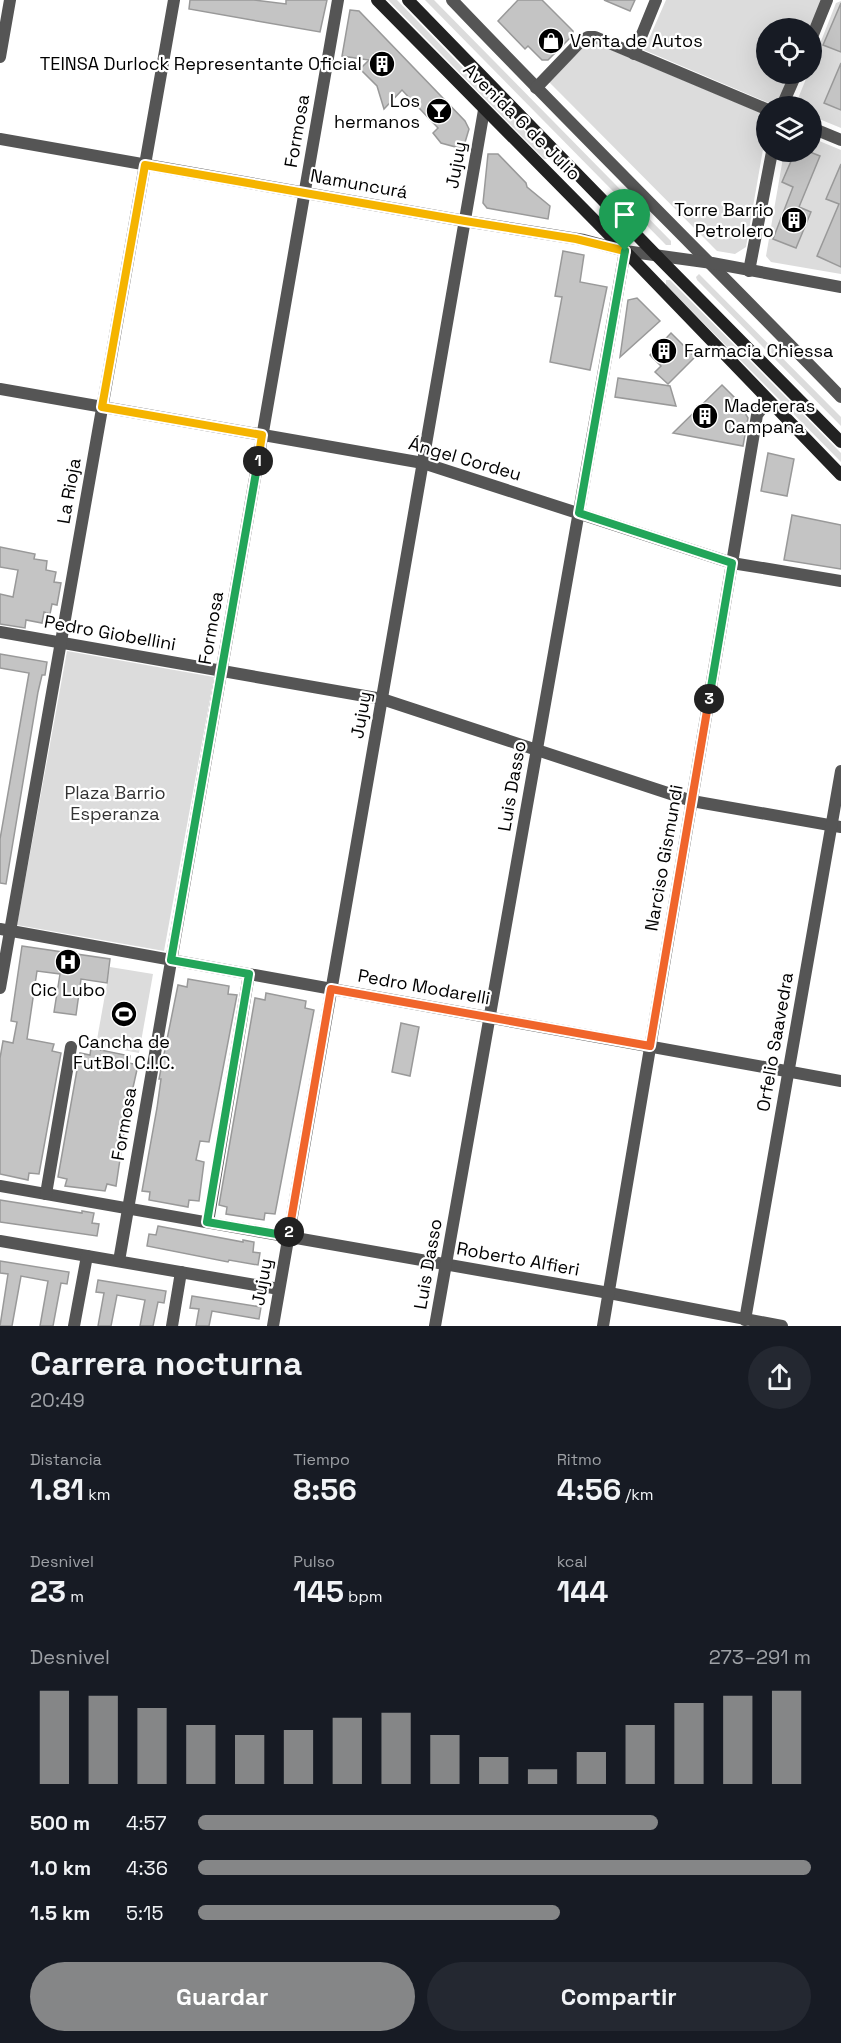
<!DOCTYPE html>
<html lang="es">
<meta charset="utf-8">
<style>
:root{--surface:#171b24;--page:#242831;--text:#f1f3f6;--muted:#9ea1a6;--accent:#858687}
body{margin:0;font-family:"Space Grotesk",sans-serif;background:var(--page);color:var(--text);height:100vh;display:flex;flex-direction:column;font-size:22px;white-space:nowrap}
*{box-sizing:border-box;margin:0}
p{font-size:20px;color:var(--muted)}
.icon{flex:none;width:33px;height:33px;fill:none;stroke:currentColor;stroke-width:2;stroke-linecap:round;stroke-linejoin:round}
.map{position:relative;height:1326px;overflow:hidden}
.side{display:flex;flex-direction:column;background:var(--surface);flex:1}
.side>*{flex:none}
.controls{position:absolute;left:756px;top:18px;display:grid;gap:12px}
.controls a{display:grid;place-items:center;width:66px;height:66px;border-radius:50%;background:var(--surface);box-shadow:0 6px 24px #0002;font-size:30px}
.pin{position:absolute;display:grid;place-items:center;width:51px;height:51px;color:#fff;margin:-62px -26px;border-radius:50% 50% 50% 0;rotate:-45deg;box-shadow:0 0 6px #0007}
.pin .icon{rotate:45deg}
.km{position:absolute;width:30px;height:30px;margin:-15px;border-radius:50%;background:#222;color:#fff;font-size:16px;line-height:30px;text-align:center}
.round{display:grid;place-items:center;flex:none;width:63px;height:63px;border-radius:32px;background:var(--page)}
.head{display:flex;align-items:center;justify-content:space-between;height:102px;padding:0 30px}
h1{font-size:33px;font-weight:600;line-height:45px}
.figures{display:grid;grid-template-columns:repeat(3,1fr);gap:9px;height:102px;padding:6px 30px}
.figures div{display:grid;align-content:center}
.figures b{font-size:30px;font-weight:600}
.figures small{font-size:16px;font-weight:400}
.figures p{font-size:16px}
.chart{height:168px;padding:12px 30px}
.chart p{display:flex;justify-content:space-between}
.chart svg{width:100%;height:108px;margin-top:6px;stroke:var(--accent);stroke-width:6}
.cta{display:flex;gap:12px;margin-top:auto;padding:12px 30px}
.cta a{flex:1;height:69px;border-radius:36px;background:var(--accent);color:#fff;font-size:24px;font-weight:600;line-height:69px;text-align:center}
.cta a+a{background:var(--page);color:var(--text)}
ul{padding:0 30px;list-style:none;font-size:20px}
li{display:grid;grid-template-columns:96px 72px 1fr;align-items:center;height:45px}
li i{height:15px;border-radius:8px;background:var(--accent)}
.map>svg:first-child{display:block}
.green{fill:#dcdcdc}
.building{fill:#c4c4c4;stroke:#999;stroke-width:1.5}
.lines{fill:none;stroke-linecap:round;stroke-linejoin:round}
.street{stroke:#555;stroke-width:12}
.secondary{stroke:#222;stroke-width:12}
.split-1-casing{stroke:#fff;stroke-width:12}
.split-2-casing{stroke:#fff;stroke-width:12}
.split-3-casing{stroke:#fff;stroke-width:12}
.split-4-casing{stroke:#fff;stroke-width:12}
.split-1{stroke:#f5b400;stroke-width:8}
.split-2{stroke:#22a559;stroke-width:8}
.split-3{stroke:#f0652b;stroke-width:8}
.split-4{stroke:#22a559;stroke-width:8}
.labels{text-anchor:middle;stroke-width:4.5;stroke-linejoin:round;paint-order:stroke}
.poi-label{font-size:18px;fill:#000;stroke:#fff;text-anchor:start}
.street-label{font-size:18px;fill:#000;stroke:#fff}
.park-label{font-size:18px;fill:#333;stroke:#fff}
</style>
<div class="map">
<svg width="841" height="1326" viewBox="0 0 841 1326">
<rect width="100%" height="100%" fill="#fff"/>
<g class="green">
<polygon points="388,0 397,0 548,155 548,159 544,159"/>
<polygon points="425,0 434,0 671,241 671,245 666,245"/>
<polygon points="666,0 822,0 809,28 766,28 766,74 790,74 776,106 644,50"/>
<polygon points="841,1 841,128 812,116 812,106 800,106 797,101 808,74 812,74 812,64 836,3"/>
<polygon points="590,41 766,115 766,132 746,247 735,254 717,251 549,82"/>
<polygon points="812,138 841,150 841,274 771,262 766,256 784,152 812,152"/>
<polygon points="699,274 841,417 841,426 697,280 696,277"/>
<polygon points="666,280 670,280 841,453 841,462 666,285"/>
<polygon points="67,651 214,677 164,951 17,925"/>
<polygon points="110,967 153,974 139,1053 96,1045"/>
</g>
<g class="building">
<polygon points="190,0 254,0 286,4 286,0 327,0 320,32 189,9"/>
<polygon points="518,0 542,0 573,31 573,35 548,60 542,60 528,46 525,49 498,21"/>
<polygon points="604,0 635,0 630,11"/>
<polygon points="841,3 841,52 823,45"/>
<polygon points="350,10 359,11 465,121 469,129 463,149 441,143 433,133 438,128 402,90 384,109 377,86 360,69 369,60 342,56"/>
<polygon points="841,63 841,110 824,103"/>
<polygon points="795,152 810,152 820,156 799,207 811,212 796,248 773,239 793,187 782,182"/>
<polygon points="488,154 498,154 526,183 527,187 550,206 548,219 487,208 483,203"/>
<polygon points="841,164 841,267 817,256 839,204 826,199"/>
<polygon points="563,251 584,255 580,282 607,287 590,370 550,362 562,297 555,296"/>
<polygon points="637,298 660,321 620,357 628,300"/>
<polygon points="671,333 695,357 668,384 655,372 661,366 650,355"/>
<polygon points="618,378 670,386 676,406 615,397"/>
<polygon points="722,385 737,400 748,418 743,446 673,433"/>
<polygon points="768,453 794,459 787,496 761,491"/>
<polygon points="792,515 841,525 841,569 784,560"/>
<polygon points="0,547 35,554 34,559 47,561 46,570 56,572 54,582 61,583 57,605 52,604 50,614 44,612 42,623 26,620 25,628 0,624 0,594 13,597 18,570 0,567"/>
<polygon points="0,654 47,662 45,675 42,675 38,692 6,884 0,883 0,839 29,673 0,668"/>
<polygon points="22,946 110,959 107,983 81,979 76,1015 54,1012 60,974 37,971 27,1039 54,1044 52,1051 61,1053 39,1174 29,1173 28,1180 0,1174 0,1058 3,1041 13,1043 17,1022 11,1021"/>
<polygon points="188,979 229,986 228,994 237,995 209,1142 200,1141 196,1160 204,1162 199,1201 189,1200 188,1207 149,1200 150,1192 142,1191 157,1108 161,1079 159,1079 178,985 187,987"/>
<polygon points="266,993 306,1001 305,1008 314,1010 275,1214 265,1213 264,1220 226,1214 227,1207 219,1205 255,998 265,1000"/>
<polygon points="401,1023 419,1027 410,1076 392,1072"/>
<polygon points="91,1048 130,1056 129,1063 138,1065 126,1119 116,1186 107,1184 105,1191 65,1186 67,1179 58,1177 80,1053 90,1055"/>
<polygon points="0,1200 82,1213 82,1211 94,1213 92,1223 99,1224 97,1236 0,1222"/>
<polygon points="158,1226 243,1242 243,1240 254,1242 253,1252 260,1253 258,1265 229,1260 228,1262 147,1246 149,1234 156,1235"/>
<polygon points="0,1261 69,1272 67,1284 61,1283 53,1326 40,1326 48,1281 21,1276 12,1326 0,1326 8,1274 0,1273"/>
<polygon points="98,1280 166,1291 164,1303 158,1302 153,1326 140,1326 145,1300 117,1295 111,1326 98,1326 104,1293 96,1292"/>
<polygon points="192,1296 261,1307 259,1319 212,1311 209,1326 196,1326 199,1309 190,1308"/>
</g>
<g class="lines">
<g class="street">
<path d="M452 0C580 134 712 264 841 397"/>
<polyline points="812,37 827,0"/>
<polyline points="634,54 656,0"/>
<polyline points="0,57 10,0"/>
<polyline points="536,88 581,41 588,37 595,37 766,109"/>
<polyline points="782,106 796,74"/>
<polyline points="812,128 841,140"/>
<polyline points="0,139 465,221 584,240 625,251 712,263 841,287"/>
<polyline points="749,271 772,152"/>
<polyline points="0,389 423,463 732,563 841,581"/>
<polyline points="0,632 382,699 692,801 841,827"/>
<polyline points="0,929 841,1081"/>
<polyline points="0,988 174,0"/>
<polyline points="0,1186 609,1293 782,1326"/>
<polyline points="46,1194 71,1047"/>
<polyline points="208,1222 249,974"/>
<polyline points="0,1241 279,1289"/>
<polyline points="119,1261 338,0"/>
<polyline points="745,1320 841,771"/>
<polyline points="74,1326 87,1256"/>
<polyline points="172,1326 181,1272"/>
<polyline points="273,1326 484,110"/>
<polyline points="435,1326 625,251"/>
<polyline points="603,1326 757,415 768,400"/>
</g>
<g class="secondary">
<polyline points="377,0 625,251 841,475"/>
<polyline points="408,0 657,256 841,442"/>
</g>
</g>
<g class="lines">
<g class="split-1-casing">
<polyline id="split-1" points="258,461 262,435 102,407 145,165 465,221 576,239 625,251"/>
</g>
<g class="split-2-casing">
<polyline id="split-2" points="258,461 171,960 249,974 207,1222 288,1236 289,1232"/>
</g>
<g class="split-3-casing">
<polyline id="split-3" points="289,1232 331,989 650,1046 709,699"/>
</g>
<g class="split-4-casing">
<polyline id="split-4" points="625,251 579,513 732,563 709,699"/>
</g>
<use href="#split-1" class="split-1"/>
<use href="#split-2" class="split-2"/>
<use href="#split-3" class="split-3"/>
<use href="#split-4" class="split-4"/>
</g>
<defs>
<g id="shop-disc" transform="scale(1.35)"><circle r="9.5" fill="#000" stroke="#fff"/><path d="M-5-2.5h2.3a2.7 3.5 0 0 1 5.4 0H5L5.5 6h-11ZM-1.5-2.5h3a1.5 2.3 0 0 0-3 0Z" fill="#fff"/></g>
<g id="building-disc" transform="scale(1.35)"><circle r="9.5" fill="#000" stroke="#fff"/><path d="M-4-6H4V6H1V3H-1V6H-4ZM-2.5-4.3h1.7v1.8h-1.7ZM.8-4.3h1.7v1.8H.8ZM-2.5-1h1.7V.8h-1.7ZM.8-1h1.7V.8H.8Z" fill="#fff"/></g>
<g id="bar-disc" transform="scale(1.35)"><circle r="9.5" fill="#000" stroke="#fff"/><path d="M-6-5H6L.8 .8V4.5H3.5V6h-7V4.5H-.8V.8Z" fill="#fff"/></g>
<g id="hospital-disc" transform="scale(1.35)"><circle r="9.5" fill="#000" stroke="#fff"/><path d="M-5-5h3v3.5h4V-5h3V5h-3V1.5h-4V5h-3Z" fill="#fff"/></g>
<g id="stadium-disc" transform="scale(1.35)"><circle r="9.5" fill="#000" stroke="#fff"/><path d="M0-5a6.5 5 0 1 0 0 10a6.5 5 0 1 0 0-10ZM-3.5-1.8h7v3.6h-7Z" fill="#fff"/></g>
</defs>
<g fill-rule="evenodd">
<use href="#shop-disc" x="551" y="41"/>
<use href="#building-disc" x="382" y="64"/>
<use href="#bar-disc" x="439" y="111"/>
<use href="#building-disc" x="794" y="220"/>
<use href="#building-disc" x="664" y="351"/>
<use href="#building-disc" x="705" y="416"/>
<use href="#hospital-disc" x="68" y="962"/>
<use href="#stadium-disc" x="124" y="1014"/>
</g>
<g class="labels">
<g class="poi-label">
<text x="570" y="47">Venta de Autos</text>
<text x="362" y="70" text-anchor="end">TEINSA Durlock Representante Oficial</text>
<text x="420" y="107" text-anchor="end">Los<tspan x="420" dy="21">hermanos</tspan></text>
<text x="774" y="216" text-anchor="end">Torre Barrio<tspan x="774" dy="21">Petrolero</tspan></text>
<text x="684" y="357">Farmacia Chiessa</text>
<text x="724" y="412">Madereras<tspan x="724" dy="21">Campana</tspan></text>
<text x="68" y="996" text-anchor="middle">Cic Lubo</text>
<text x="124" y="1048" text-anchor="middle">Cancha de<tspan x="124" dy="21">FutBol C.I.C.</tspan></text>
</g>
<g class="street-label">
<text transform="translate(522 122) rotate(45)" y="6">Avenida 6 de Julio</text>
<text transform="translate(297 131) rotate(-80)" y="6">Formosa</text>
<text transform="translate(456 165) rotate(-80)" y="6">Jujuy</text>
<text transform="translate(359 184) rotate(10)" y="6">Namuncurá</text>
<text transform="translate(465 459) rotate(16)" y="6">Ángel Cordeu</text>
<text transform="translate(69 491) rotate(-80)" y="6">La Rioja</text>
<text transform="translate(211 628) rotate(-80)" y="6">Formosa</text>
<text transform="translate(110 633) rotate(10)" y="6">Pedro Giobellini</text>
<text transform="translate(361 715) rotate(-80)" y="6">Jujuy</text>
<text transform="translate(512 786) rotate(-80)" y="6">Luis Dasso</text>
<text transform="translate(664 858) rotate(-80)" y="6">Narciso Gismundi</text>
<text transform="translate(424 987) rotate(10)" y="6">Pedro Modarelli</text>
<text transform="translate(775 1042) rotate(-80)" y="6">Orfelio Saavedra</text>
<text transform="translate(124 1124) rotate(-80)" y="6">Formosa</text>
<text transform="translate(518 1259) rotate(10)" y="6">Roberto Alfieri</text>
<text transform="translate(428 1264) rotate(-80)" y="6">Luis Dasso</text>
<text transform="translate(262 1282) rotate(-80)" y="6">Jujuy</text>
</g>
<g class="park-label">
<text x="115" y="799">Plaza Barrio<tspan x="115" dy="21">Esperanza</tspan></text>
</g>
</g>
</svg>
<div class="controls">
<a><svg class="icon" aria-label="locate" viewBox="0 0 24 24"><circle cx="12" cy="12" r="6"/><path d="M12 2v4M12 18v4M2 12h4M18 12h4"/></svg></a>
<a><svg class="icon" aria-label="layers" viewBox="0 0 24 24"><path d="M12 4l9 5-9 5-9-5zM3 14l9 5 9-5"/></svg></a>
</div>
<div class="pin" style="left:625px;top:251px;background:#1e9e55"><svg class="icon" aria-label="arrive" viewBox="0 0 24 24"><path d="M6 21V4h12l-3 4 3 4H6"/></svg></div>
<b class="km" style="left:258px;top:461px">1</b>
<b class="km" style="left:289px;top:1232px">2</b>
<b class="km" style="left:709px;top:699px">3</b>
</div>
<section class="side">
<div class="head"><div><h1>Carrera nocturna</h1><p>20:49</p></div><a class="round"><svg class="icon" aria-label="share" viewBox="0 0 24 24"><path d="M12 15V3M7 8l5-5 5 5M5 13v7h14v-7"/></svg></a></div>
<div class="figures">
<div><p>Distancia</p><b>1.81<small> km</small></b></div>
<div><p>Tiempo</p><b>8:56</b></div>
<div><p>Ritmo</p><b>4:56<small> /km</small></b></div>
</div>
<div class="figures">
<div><p>Desnivel</p><b>23<small> m</small></b></div>
<div><p>Pulso</p><b>145<small> bpm</small></b></div>
<div><p>kcal</p><b>144</b></div>
</div>
<div class="chart"><p><span>Desnivel</span>273–291 m</p>
<svg viewBox="0 0 160 44" preserveAspectRatio="none"><path d="M5 44V6M15 44V8M25 44V13M35 44V20M45 44V24M55 44V22M65 44V17M75 44V15M85 44V24M95 44V33M105 44V38M115 44V31M125 44V20M135 44V11M145 44V8M155 44V6"/></svg>
</div>
<ul>
<li><b>500 m</b>4:57<i style="width:75%"></i></li>
<li><b>1.0 km</b>4:36<i style="width:100%"></i></li>
<li><b>1.5 km</b>5:15<i style="width:59%"></i></li>
</ul>
<div class="cta"><a>Guardar</a><a>Compartir</a></div>
</section>
